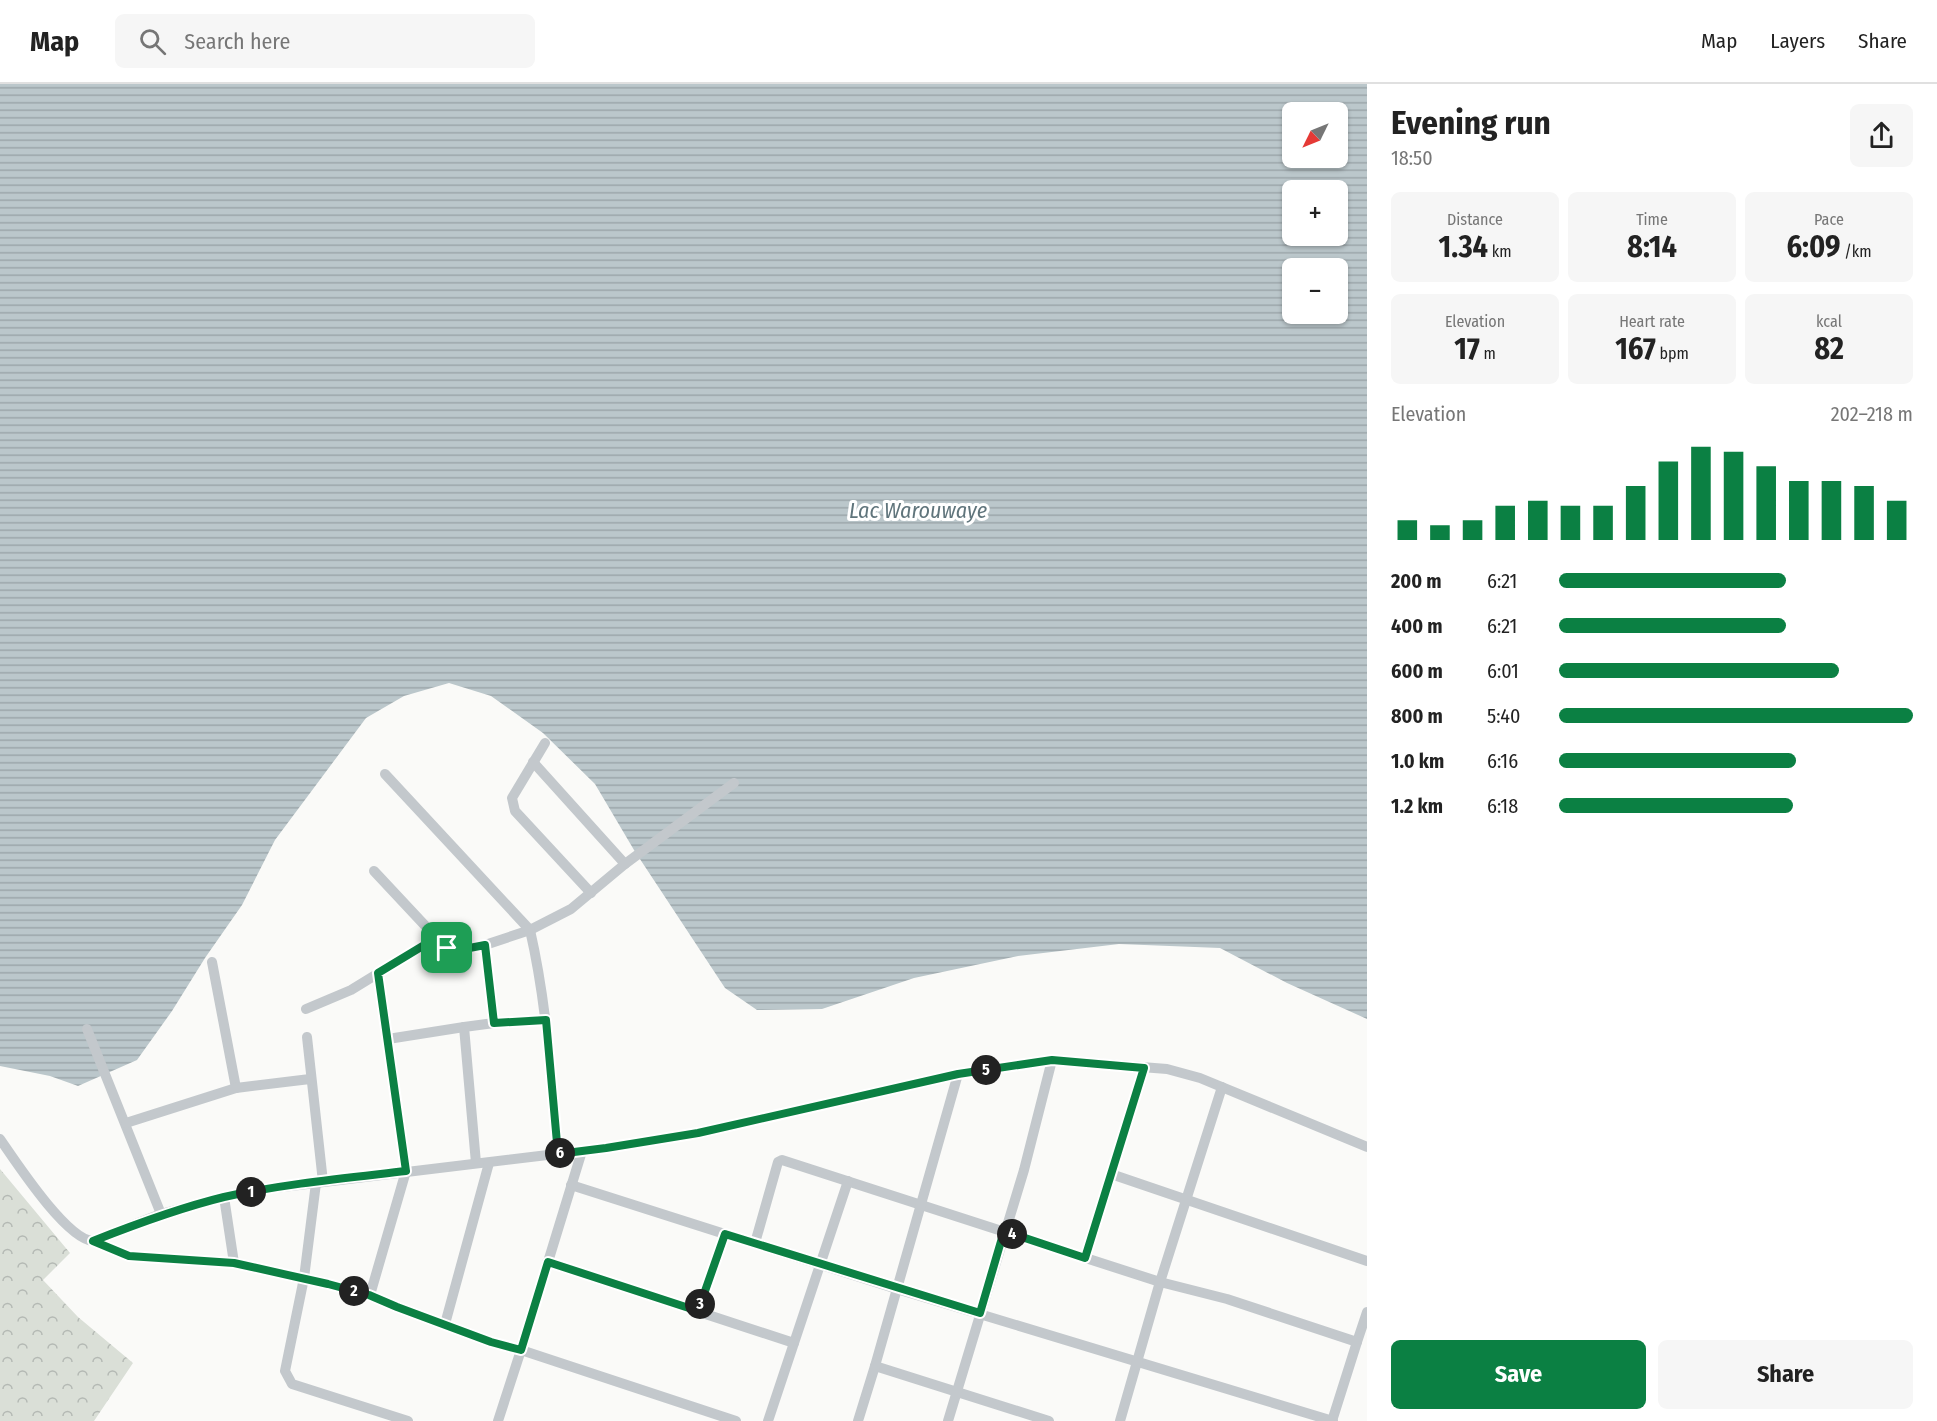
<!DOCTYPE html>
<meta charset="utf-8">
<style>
:root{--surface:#fff;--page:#f6f6f6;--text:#222;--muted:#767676;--line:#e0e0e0;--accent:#0b8043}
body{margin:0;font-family:"Fira Sans Condensed",sans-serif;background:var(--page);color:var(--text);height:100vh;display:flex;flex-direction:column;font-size:22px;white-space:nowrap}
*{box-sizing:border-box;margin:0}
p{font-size:20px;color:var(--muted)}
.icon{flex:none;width:33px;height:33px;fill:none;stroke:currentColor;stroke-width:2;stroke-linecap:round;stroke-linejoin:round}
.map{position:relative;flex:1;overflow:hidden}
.panel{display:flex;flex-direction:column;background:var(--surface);width:570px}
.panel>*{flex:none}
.needle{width:39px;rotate:227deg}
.tools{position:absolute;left:1282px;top:18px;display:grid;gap:12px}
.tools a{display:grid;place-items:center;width:66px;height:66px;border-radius:9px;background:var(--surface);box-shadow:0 2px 4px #0004;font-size:30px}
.pin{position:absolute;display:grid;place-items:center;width:51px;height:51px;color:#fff;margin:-26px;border-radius:12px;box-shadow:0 3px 9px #0006}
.km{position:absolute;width:30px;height:30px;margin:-15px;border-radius:50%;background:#222;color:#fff;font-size:16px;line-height:30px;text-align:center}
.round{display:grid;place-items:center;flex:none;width:63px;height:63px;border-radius:9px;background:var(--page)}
.head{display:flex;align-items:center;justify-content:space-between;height:102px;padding:0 24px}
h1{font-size:33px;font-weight:700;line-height:45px}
.stats{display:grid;grid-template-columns:repeat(3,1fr);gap:9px;height:102px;padding:6px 24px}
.stats div{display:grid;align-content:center;border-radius:9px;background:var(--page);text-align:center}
.stats b{font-size:30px;font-weight:700}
.stats small{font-size:16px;font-weight:400}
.stats p{font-size:16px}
.chart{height:168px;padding:12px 24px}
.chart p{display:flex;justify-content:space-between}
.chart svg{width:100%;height:108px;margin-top:6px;stroke:var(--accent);stroke-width:6}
.button{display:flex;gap:12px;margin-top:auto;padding:12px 24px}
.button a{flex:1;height:69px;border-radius:9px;background:var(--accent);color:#fff;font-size:24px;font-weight:700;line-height:69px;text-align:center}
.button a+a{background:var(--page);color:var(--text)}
ul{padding:0 24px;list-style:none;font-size:20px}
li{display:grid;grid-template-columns:96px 72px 1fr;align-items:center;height:45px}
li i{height:15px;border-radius:8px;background:var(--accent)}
header{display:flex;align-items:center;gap:36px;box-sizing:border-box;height:84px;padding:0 30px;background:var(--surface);border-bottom:2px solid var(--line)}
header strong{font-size:28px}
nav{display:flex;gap:33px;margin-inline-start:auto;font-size:21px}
.search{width:420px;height:54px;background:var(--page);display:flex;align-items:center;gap:15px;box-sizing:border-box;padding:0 21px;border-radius:9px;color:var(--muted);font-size:22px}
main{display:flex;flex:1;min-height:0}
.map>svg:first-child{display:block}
.forest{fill:url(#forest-crowns)}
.water{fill:url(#water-rules);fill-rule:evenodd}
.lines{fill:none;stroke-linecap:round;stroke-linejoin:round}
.minor{stroke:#c3c8cc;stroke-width:10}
.route-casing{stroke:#fff;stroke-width:12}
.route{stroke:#0b8043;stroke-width:8}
.labels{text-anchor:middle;stroke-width:6;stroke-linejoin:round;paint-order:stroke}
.water-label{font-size:22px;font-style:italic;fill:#60757c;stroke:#fff}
</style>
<header>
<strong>Map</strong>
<div class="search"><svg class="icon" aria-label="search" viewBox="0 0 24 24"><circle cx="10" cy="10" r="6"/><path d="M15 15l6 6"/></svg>Search here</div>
<nav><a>Map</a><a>Layers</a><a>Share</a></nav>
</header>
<main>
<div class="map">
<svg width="1367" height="1337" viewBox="0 0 1367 1337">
<defs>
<pattern id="forest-crowns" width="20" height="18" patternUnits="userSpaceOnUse" patternTransform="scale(1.5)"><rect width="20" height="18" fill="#dadfd7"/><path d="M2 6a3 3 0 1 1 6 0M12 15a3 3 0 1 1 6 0" fill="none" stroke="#b4b9b4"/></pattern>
<pattern id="water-rules" width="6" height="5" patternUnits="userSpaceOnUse" patternTransform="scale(1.5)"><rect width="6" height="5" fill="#bbc7cb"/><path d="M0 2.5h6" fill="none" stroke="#9ca6aa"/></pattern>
</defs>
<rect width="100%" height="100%" fill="#fafaf8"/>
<polygon class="forest" points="0,1085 70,1169 43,1196 78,1233 133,1279 94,1337 0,1337"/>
<path class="water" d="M0 0H1367V935L1287 899 1220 864 1119 860 1018 872 914 894 822 925 757 926 725 904 634 766 595 700 543 649 491 612 449 599 404 612 366 634 275 756 242 821 205 874 172 927 137 976 78 1002 50 992 0 982ZM1293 28H1338V74H1293ZM1293 106H1338V152H1293ZM1293 184H1338V230H1293Z"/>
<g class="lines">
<g class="minor">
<polyline points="545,659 512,714 515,727 591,809"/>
<polyline points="533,678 625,780"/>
<polyline points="385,690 530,846 571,825 625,780 734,699"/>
<polyline points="374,787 446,864"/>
<polyline points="212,878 236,1004"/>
<path d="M306 925 351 906 426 860 459 866 485 861 530 846C547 920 551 994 558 1070"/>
<polyline points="494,939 546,936"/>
<polyline points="87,945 161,1130"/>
<polyline points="307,953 323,1098"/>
<polyline points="388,955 464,943"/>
<polyline points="126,1039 236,1004 310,995"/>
<path d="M0 1055C16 1078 66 1155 93 1157L129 1172 234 1179 304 1194 370 1211 397 1223 491 1258 521 1266 498 1337"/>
<polyline points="582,1067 521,1266 736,1337"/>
<polyline points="476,1079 464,943 494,939 485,861"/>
<polyline points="1111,1090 1367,1177"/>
<polyline points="316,1099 304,1194 285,1287 292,1300 408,1337"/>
<polyline points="571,1101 897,1205 1333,1337"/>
<polyline points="224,1113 234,1179"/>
<polyline points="93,1157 161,1130 224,1113 266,1105 606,1064 698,1049 958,990 1052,976 1167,985 1200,994 1367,1063"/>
<polyline points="755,1159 778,1078 782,1076 1160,1198 1222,1003"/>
<polyline points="1085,1174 1144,984"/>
<polyline points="547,1178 794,1259"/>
<polyline points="370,1211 406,1087 378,889"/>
<polyline points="698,1227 725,1150"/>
<polyline points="445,1240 489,1079"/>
<polyline points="1357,1258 1367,1228"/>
<polyline points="875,1282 1049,1337"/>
<polyline points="768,1337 848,1097"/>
<polyline points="858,1337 875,1282 958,990"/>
<polyline points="948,1337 1024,1086 1052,976"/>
<polyline points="1120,1337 1160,1198 1227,1215 1357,1258 1332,1337"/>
</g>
</g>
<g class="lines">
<g class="route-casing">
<path id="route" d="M426 860 459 866 485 861 494 939 546 936 558 1070 606 1064 698 1049 958 990 1052 976 1144 984 1085 1174 1004 1147 980 1229 725 1150 698 1227 548 1178 521 1266 491 1258 397 1223 369 1211 328 1200 234 1179 129 1172 93 1157C136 1140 179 1124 224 1113 283 1100 346 1094 406 1087L378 889Z"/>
</g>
<use href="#route" class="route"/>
</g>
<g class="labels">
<g class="water-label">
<text x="918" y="434">Lac Warouwaye</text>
</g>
</g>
</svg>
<div class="tools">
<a><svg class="needle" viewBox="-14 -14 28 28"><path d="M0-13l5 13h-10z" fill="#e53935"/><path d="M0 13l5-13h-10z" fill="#767676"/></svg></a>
<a>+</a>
<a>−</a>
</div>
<div class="pin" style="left:447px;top:864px;background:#1e9e55"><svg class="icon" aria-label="arrive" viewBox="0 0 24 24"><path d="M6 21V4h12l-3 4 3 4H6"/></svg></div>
<b class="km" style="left:251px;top:1108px">1</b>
<b class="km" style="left:354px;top:1207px">2</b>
<b class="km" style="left:700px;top:1220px">3</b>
<b class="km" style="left:1012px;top:1150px">4</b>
<b class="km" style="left:986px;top:986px">5</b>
<b class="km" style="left:560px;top:1069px">6</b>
</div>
<section class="panel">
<div class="head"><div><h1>Evening run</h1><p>18:50</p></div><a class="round"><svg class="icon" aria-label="share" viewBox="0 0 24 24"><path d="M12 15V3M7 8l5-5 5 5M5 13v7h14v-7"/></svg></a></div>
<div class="stats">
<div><p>Distance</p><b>1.34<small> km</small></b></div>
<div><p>Time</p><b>8:14</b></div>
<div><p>Pace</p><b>6:09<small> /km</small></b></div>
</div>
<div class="stats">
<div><p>Elevation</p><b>17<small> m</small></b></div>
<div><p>Heart rate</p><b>167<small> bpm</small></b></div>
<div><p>kcal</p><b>82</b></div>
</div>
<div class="chart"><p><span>Elevation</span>202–218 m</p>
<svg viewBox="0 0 160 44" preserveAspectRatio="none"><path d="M5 44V36M15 44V38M25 44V36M35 44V30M45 44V28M55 44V30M65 44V30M75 44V22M85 44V12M95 44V6M105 44V8M115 44V14M125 44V20M135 44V20M145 44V22M155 44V28"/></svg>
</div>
<ul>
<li><b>200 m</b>6:21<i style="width:64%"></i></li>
<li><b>400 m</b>6:21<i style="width:64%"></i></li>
<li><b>600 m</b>6:01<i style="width:79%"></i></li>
<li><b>800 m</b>5:40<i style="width:100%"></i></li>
<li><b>1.0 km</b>6:16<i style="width:67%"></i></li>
<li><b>1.2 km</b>6:18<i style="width:66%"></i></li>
</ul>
<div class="button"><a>Save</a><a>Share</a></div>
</section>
</main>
